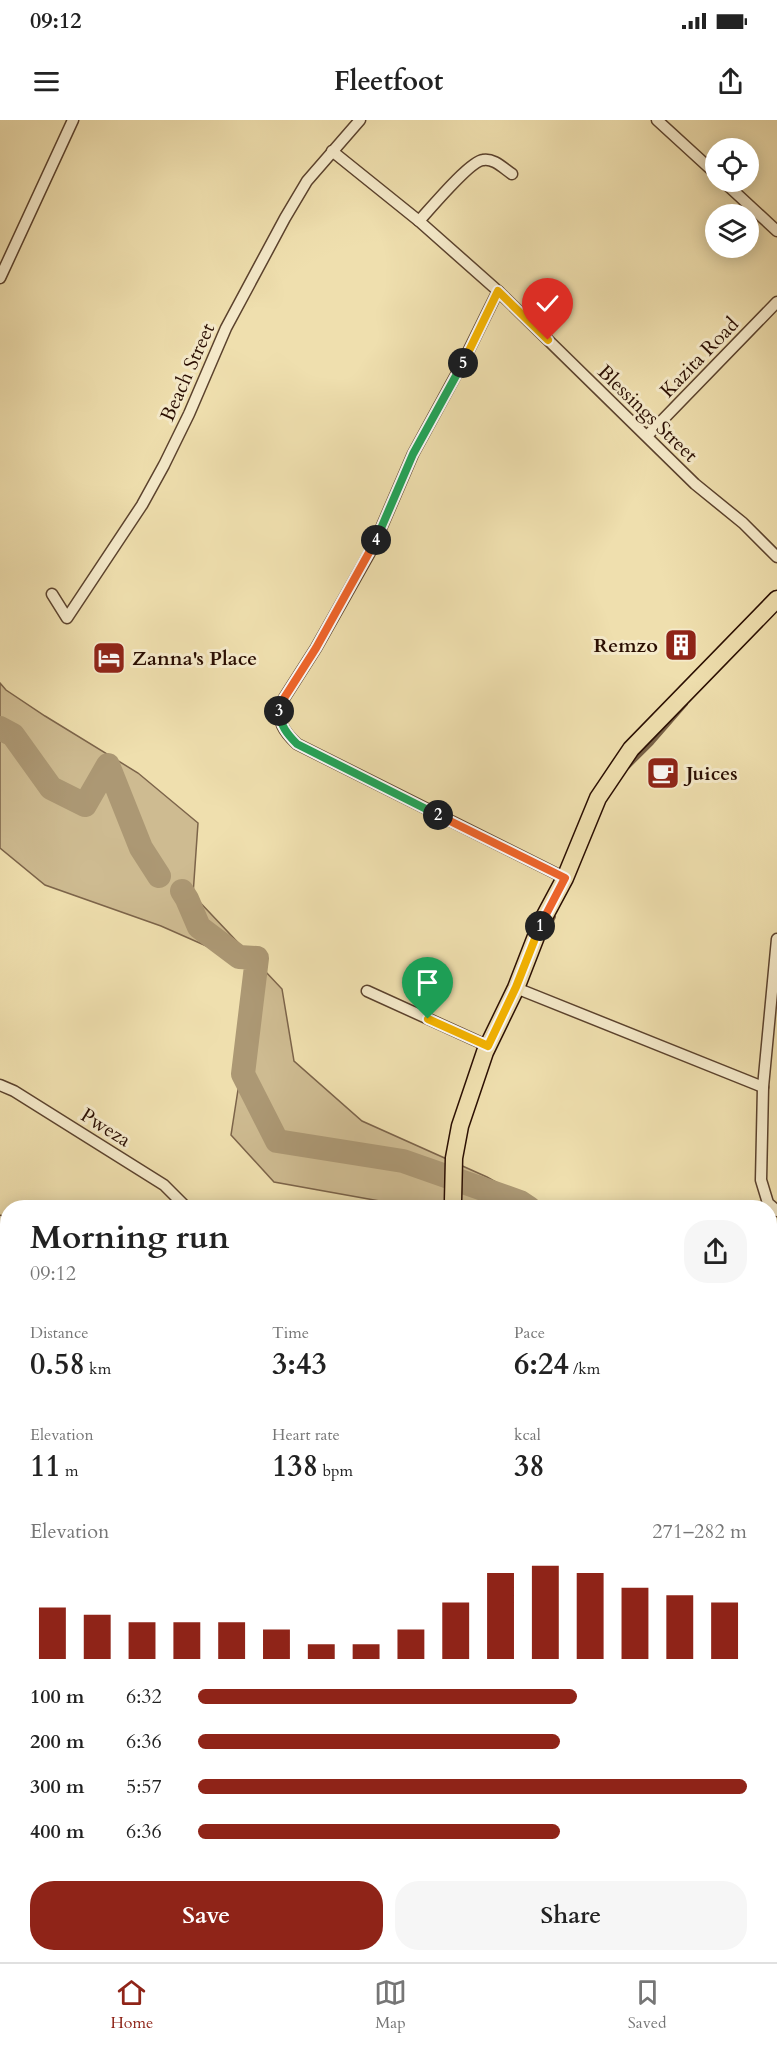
<!DOCTYPE html>
<meta charset="utf-8">
<style>
:root{--surface:#fff;--page:#f6f6f6;--text:#222;--muted:#767676;--line:#e0e0e0;--accent:#8f2418}
body{margin:0;font-family:Cardo,serif;background:var(--page);color:var(--text);height:100vh;display:flex;flex-direction:column;font-size:22px;white-space:nowrap}
*{box-sizing:border-box;margin:0}
p{font-size:20px;color:var(--muted)}
.icon{flex:none;width:33px;height:33px;fill:none;stroke:currentColor;stroke-width:2;stroke-linecap:round;stroke-linejoin:round}
.map{position:relative;flex:1;overflow:hidden}
.details{position:absolute;left:0px;top:1080px;width:777px;height:762px;display:flex;flex-direction:column;background:var(--surface);border-radius:24px 24px 0 0;box-shadow:0 3px 15px #0003}
.details>*{flex:none}
.fabs{position:absolute;left:705px;top:18px;display:grid;gap:12px}
.fabs a{display:grid;place-items:center;width:54px;height:54px;border-radius:50%;background:var(--surface);box-shadow:0 3px 15px #0003;font-size:30px}
.pin{position:absolute;display:grid;place-items:center;width:51px;height:51px;color:#fff;margin:-62px -26px;border-radius:50% 50% 50% 0;rotate:-45deg;box-shadow:0 0 6px #0007}
.pin .icon{rotate:45deg}
.km{position:absolute;width:30px;height:30px;margin:-15px;border-radius:50%;background:#222;color:#fff;font-size:16px;line-height:30px;text-align:center}
.round{display:grid;place-items:center;flex:none;width:63px;height:63px;border-radius:24px;background:var(--page)}
.headline{display:flex;align-items:center;justify-content:space-between;height:102px;padding:0 30px}
h1{font-size:33px;font-weight:700;line-height:45px}
.metrics{display:grid;grid-template-columns:repeat(3,1fr);gap:9px;height:102px;padding:6px 30px}
.metrics div{display:grid;align-content:center}
.metrics b{font-size:30px;font-weight:700}
.metrics small{font-size:16px;font-weight:400}
.metrics p{font-size:16px}
.chart{height:168px;padding:12px 30px}
.chart p{display:flex;justify-content:space-between}
.chart svg{width:100%;height:108px;margin-top:6px;stroke:var(--accent);stroke-width:6}
.cta{display:flex;gap:12px;margin-top:auto;padding:12px 30px}
.cta a{flex:1;height:69px;border-radius:24px;background:var(--accent);color:#fff;font-size:24px;font-weight:700;line-height:69px;text-align:center}
.cta a+a{background:var(--page);color:var(--text)}
ul{padding:0 30px;list-style:none;font-size:20px}
li{display:grid;grid-template-columns:96px 72px 1fr;align-items:center;height:45px}
li i{height:15px;border-radius:8px;background:var(--accent)}
.status{display:flex;justify-content:space-between;align-items:center;height:42px;padding:0 30px;background:var(--surface);direction:ltr}
.status svg{height:16px;fill:currentColor}
header{display:flex;justify-content:space-between;align-items:center;height:78px;padding:0 30px;background:var(--surface);font-size:27px;font-weight:700}
.dock{display:flex;justify-content:space-around;align-items:center;height:84px;border-top:2px solid var(--line);background:var(--surface);font-size:16px;color:var(--muted)}
.dock a{display:grid;justify-items:center;gap:3px}
.dock .on{color:var(--accent)}
.map>svg:first-child{display:block}
.green{fill:#cebb91;stroke:#7c644a;stroke-width:1.5}
.lines{fill:none;stroke-linecap:round;stroke-linejoin:round}
.stream{stroke:#786146;stroke-width:4}
.river{stroke:#ac9874;stroke-width:24}
.minor-casing{stroke:#5b422d;stroke-width:13}
.primary-casing{stroke:#2a0e02;stroke-width:19}
.minor{stroke:#f5eaca;stroke-width:10}
.primary{stroke:#efdfae;stroke-width:16}
.split-1-casing{stroke:#fff;stroke-width:12}
.split-2-casing{stroke:#fff;stroke-width:12}
.split-3-casing{stroke:#fff;stroke-width:12}
.split-4-casing{stroke:#fff;stroke-width:12}
.split-5-casing{stroke:#fff;stroke-width:12}
.split-6-casing{stroke:#fff;stroke-width:12}
.split-1{stroke:#f5b400;stroke-width:8}
.split-2{stroke:#f0652b;stroke-width:8}
.split-3{stroke:#22a559;stroke-width:8}
.split-4{stroke:#f0652b;stroke-width:8}
.split-5{stroke:#22a559;stroke-width:8}
.split-6{stroke:#f5b400;stroke-width:8}
.labels{text-anchor:middle;stroke-width:6;stroke-linejoin:round;paint-order:stroke}
.street-label{font-size:20px;fill:#2a0e02;stroke:#f5eaca}
.poi-label{font-size:20px;font-weight:bold;fill:#2a0e02;stroke:#f5eaca;text-anchor:start}
</style>
<div class="status"><b>09:12</b><svg viewBox="0 0 49 12"><path d="M0 12V9h3v3zM5 12V6h3v6zM10 12V3h3v9zM15 12V0h3v12zM26 1h20v11H26zM47 4h2v5h-2z"/></svg></div>
<header><svg class="icon" aria-label="menu" viewBox="0 0 24 24"><path d="M4 6h16M4 12h16M4 18h16"/></svg>Fleetfoot<svg class="icon" aria-label="share" viewBox="0 0 24 24"><path d="M12 15V3M7 8l5-5 5 5M5 13v7h14v-7"/></svg></header>
<div class="map">
<svg width="777" height="1842" viewBox="0 0 777 1842">
<rect width="100%" height="100%" fill="#efdfae"/>
<filter id="stains"><feTurbulence type="fractalNoise" baseFrequency=".00333" numOctaves="4"/><feColorMatrix values="0 0 0 0 .2 0 0 0 0 .09 0 0 0 0 .02 0 0 0 .5 -.17"/></filter>
<radialGradient id="worn" r=".72"><stop offset=".6" stop-color="#630" stop-opacity="0"/><stop offset="1" stop-color="#630" stop-opacity=".3"/></radialGradient>
<g class="green">
<polygon points="0,563 6,570 45,596 138,653 198,703 193,775 282,869 294,941 362,1001 487,1057 541,1087 413,1087 274,1062 231,1015 253,873 258,854 252,841 220,832 161,806 45,765 0,728"/>
<polygon points="770,1225 777,1230 777,1301 770,1299"/>
</g>
<g class="lines">
<g class="stream">
<polyline points="628,647 652,623 686,584"/>
<polyline points="545,816 554,797"/>
<polyline points="520,1082 520,1088"/>
</g>
<g class="river">
<polyline points="0,608 13,615 51,668 85,685 108,645 141,728 159,756"/>
<polyline points="182,771 187,779 199,807 239,837 257,838 243,954 277,1021 403,1041 520,1082 529,1088"/>
<polyline points="770,1245 777,1251"/>
</g>
<g class="minor-casing">
<g id="minor">
<polyline points="657,0 716,54"/>
<polyline points="332,31 419,101 498,171 695,364 743,403 777,437"/>
<polyline points="724,62 777,111"/>
<path d="M419 101C430 89 470 41 483 40 494 38 503 48 512 54"/>
<polyline points="0,158 73,0"/>
<path d="M498 171 462 244 413 334 373 427 316 528 281 583C276 600 284 612 297 624L565 758"/>
<polyline points="647,316 777,182"/>
<polyline points="52,474 67,498 142,385 164,345 189,294 226,208 285,98 307,61 360,0"/>
<polyline points="777,819 763,967 761,1060 768,1083 777,1091"/>
<polyline points="516,868 763,967"/>
<polyline points="367,871 488,926"/>
<polyline points="0,965 14,971 164,1065 187,1088"/>
<polyline points="0,1101 8,1105"/>
<polyline points="770,1346 775,1321"/>
<polyline points="0,1446 8,1433"/>
<polyline points="0,1602 8,1606"/>
<polyline points="8,1623 6,1655 8,1657"/>
<polyline points="770,1641 777,1642"/>
<polyline points="0,1760 8,1761"/>
<polyline points="430,1834 463,1842"/>
<polyline points="148,1842 148,1834"/>
<polyline points="511,1842 513,1834"/>
<polyline points="674,1842 676,1834"/>
<polyline points="772,1842 777,1820"/>
</g>
</g>
<g class="primary-casing">
<g id="primary">
<polyline points="455,1088 453,1081 454,1038 460,1006 485,932 516,868 542,801 565,758 598,678 631,629 777,479"/>
<polyline points="399,1842 401,1834"/>
</g>
</g>
<use href="#minor" class="minor"/>
<use href="#primary" class="primary"/>
</g>
<g class="lines">
<g class="split-1-casing">
<polyline id="split-1" points="428,899 488,926 516,867 540,806"/>
</g>
<g class="split-2-casing">
<polyline id="split-2" points="438,695 565,758 540,806"/>
</g>
<g class="split-3-casing">
<path id="split-3" d="M279 591C280 605 287 614 297 624L438 695"/>
</g>
<g class="split-4-casing">
<polyline id="split-4" points="279,591 281,583 316,528 376,420"/>
</g>
<g class="split-5-casing">
<polyline id="split-5" points="376,420 413,334 463,243"/>
</g>
<g class="split-6-casing">
<polyline id="split-6" points="463,243 498,171 548,220"/>
</g>
<use href="#split-1" class="split-1"/>
<use href="#split-2" class="split-2"/>
<use href="#split-3" class="split-3"/>
<use href="#split-4" class="split-4"/>
<use href="#split-5" class="split-5"/>
<use href="#split-6" class="split-6"/>
</g>
<defs>
<g id="building-square" transform="scale(1.725)"><rect x="-9" y="-9" width="18" height="18" rx="4" fill="#8f2418" stroke="#f5eaca"/><path d="M-4-6H4V6H1V3H-1V6H-4ZM-2.5-4.3h1.7v1.8h-1.7ZM.8-4.3h1.7v1.8H.8ZM-2.5-1h1.7V.8h-1.7ZM.8-1h1.7V.8H.8Z" fill="#fff"/></g>
<g id="hotel-square" transform="scale(1.725)"><rect x="-9" y="-9" width="18" height="18" rx="4" fill="#8f2418" stroke="#f5eaca"/><path d="M-6-4.5h1.5V1H6V5H4.5V3h-9V5H-6ZM-4 0a1.8 1.8 0 1 1 3.6 0ZM.5 0V-2.5h3Q6-2.5 6 0Z" fill="#fff"/></g>
<g id="cafe-square" transform="scale(1.725)"><rect x="-9" y="-9" width="18" height="18" rx="4" fill="#8f2418" stroke="#f5eaca"/><path d="M-5.5-4.5H6V0H3Q3 3.5 0 3.5H-2.5Q-5.5 3.5-5.5 0ZM3-3.2v2h1.7v-2ZM-6 4.5H4V6H-6Z" fill="#fff"/></g>
</defs>
<g fill-rule="evenodd">
<use href="#building-square" x="681" y="525"/>
<use href="#hotel-square" x="109" y="538"/>
<use href="#cafe-square" x="663" y="653"/>
</g>
<g class="labels">
<g class="street-label">
<text transform="translate(699 237) rotate(-46)" y="7">Kazita Road</text>
<text transform="translate(187 252) rotate(-66)" y="7">Beach Street</text>
<text transform="translate(648 293) rotate(44)" y="7">Blessings Street</text>
<text transform="translate(106 1007) rotate(32)" y="7">Pweza</text>
</g>
<g class="poi-label">
<text x="658" y="532" text-anchor="end">Remzo</text>
<text x="132" y="545">Zanna's Place</text>
<text x="686" y="660">Juices</text>
</g>
</g>
<rect width="100%" height="100%" filter="url(#stains)"/>
<rect width="100%" height="100%" fill="url(#worn)"/>
</svg>
<div class="fabs">
<a><svg class="icon" aria-label="locate" viewBox="0 0 24 24"><circle cx="12" cy="12" r="6"/><path d="M12 2v4M12 18v4M2 12h4M18 12h4"/></svg></a>
<a><svg class="icon" aria-label="layers" viewBox="0 0 24 24"><path d="M12 4l9 5-9 5-9-5zM3 14l9 5 9-5"/></svg></a>
</div>
<div class="pin" style="left:428px;top:899px;background:#1e9e55"><svg class="icon" aria-label="arrive" viewBox="0 0 24 24"><path d="M6 21V4h12l-3 4 3 4H6"/></svg></div>
<div class="pin" style="left:548px;top:220px;background:#d93025"><svg class="icon" aria-label="check" viewBox="0 0 24 24"><path d="M5 12l5 5 9-10"/></svg></div>
<b class="km" style="left:540px;top:806px">1</b>
<b class="km" style="left:438px;top:695px">2</b>
<b class="km" style="left:279px;top:591px">3</b>
<b class="km" style="left:376px;top:420px">4</b>
<b class="km" style="left:463px;top:243px">5</b>
<section class="details">
<div class="headline"><div><h1>Morning run</h1><p>09:12</p></div><a class="round"><svg class="icon" aria-label="share" viewBox="0 0 24 24"><path d="M12 15V3M7 8l5-5 5 5M5 13v7h14v-7"/></svg></a></div>
<div class="metrics">
<div><p>Distance</p><b>0.58<small> km</small></b></div>
<div><p>Time</p><b>3:43</b></div>
<div><p>Pace</p><b>6:24<small> /km</small></b></div>
</div>
<div class="metrics">
<div><p>Elevation</p><b>11<small> m</small></b></div>
<div><p>Heart rate</p><b>138<small> bpm</small></b></div>
<div><p>kcal</p><b>38</b></div>
</div>
<div class="chart"><p><span>Elevation</span>271–282 m</p>
<svg viewBox="0 0 160 44" preserveAspectRatio="none"><path d="M5 44V23M15 44V26M25 44V29M35 44V29M45 44V29M55 44V32M65 44V38M75 44V38M85 44V32M95 44V21M105 44V9M115 44V6M125 44V9M135 44V15M145 44V18M155 44V21"/></svg>
</div>
<ul>
<li><b>100 m</b>6:32<i style="width:69%"></i></li>
<li><b>200 m</b>6:36<i style="width:66%"></i></li>
<li><b>300 m</b>5:57<i style="width:100%"></i></li>
<li><b>400 m</b>6:36<i style="width:66%"></i></li>
</ul>
<div class="cta"><a>Save</a><a>Share</a></div>
</section>
</div>
<nav class="dock">
<a class="on"><svg class="icon" aria-label="home" viewBox="0 0 24 24"><path d="M3 11l9-7 9 7M6 9v11h12V9"/></svg>Home</a>
<a><svg class="icon" aria-label="map" viewBox="0 0 24 24"><path d="M3 6l6-2 6 2 6-2v14l-6 2-6-2-6 2zM9 4v14M15 6v14"/></svg>Map</a>
<a><svg class="icon" aria-label="saved" viewBox="0 0 24 24"><path d="M7 4h10v16l-5-4-5 4z"/></svg>Saved</a>
</nav>
